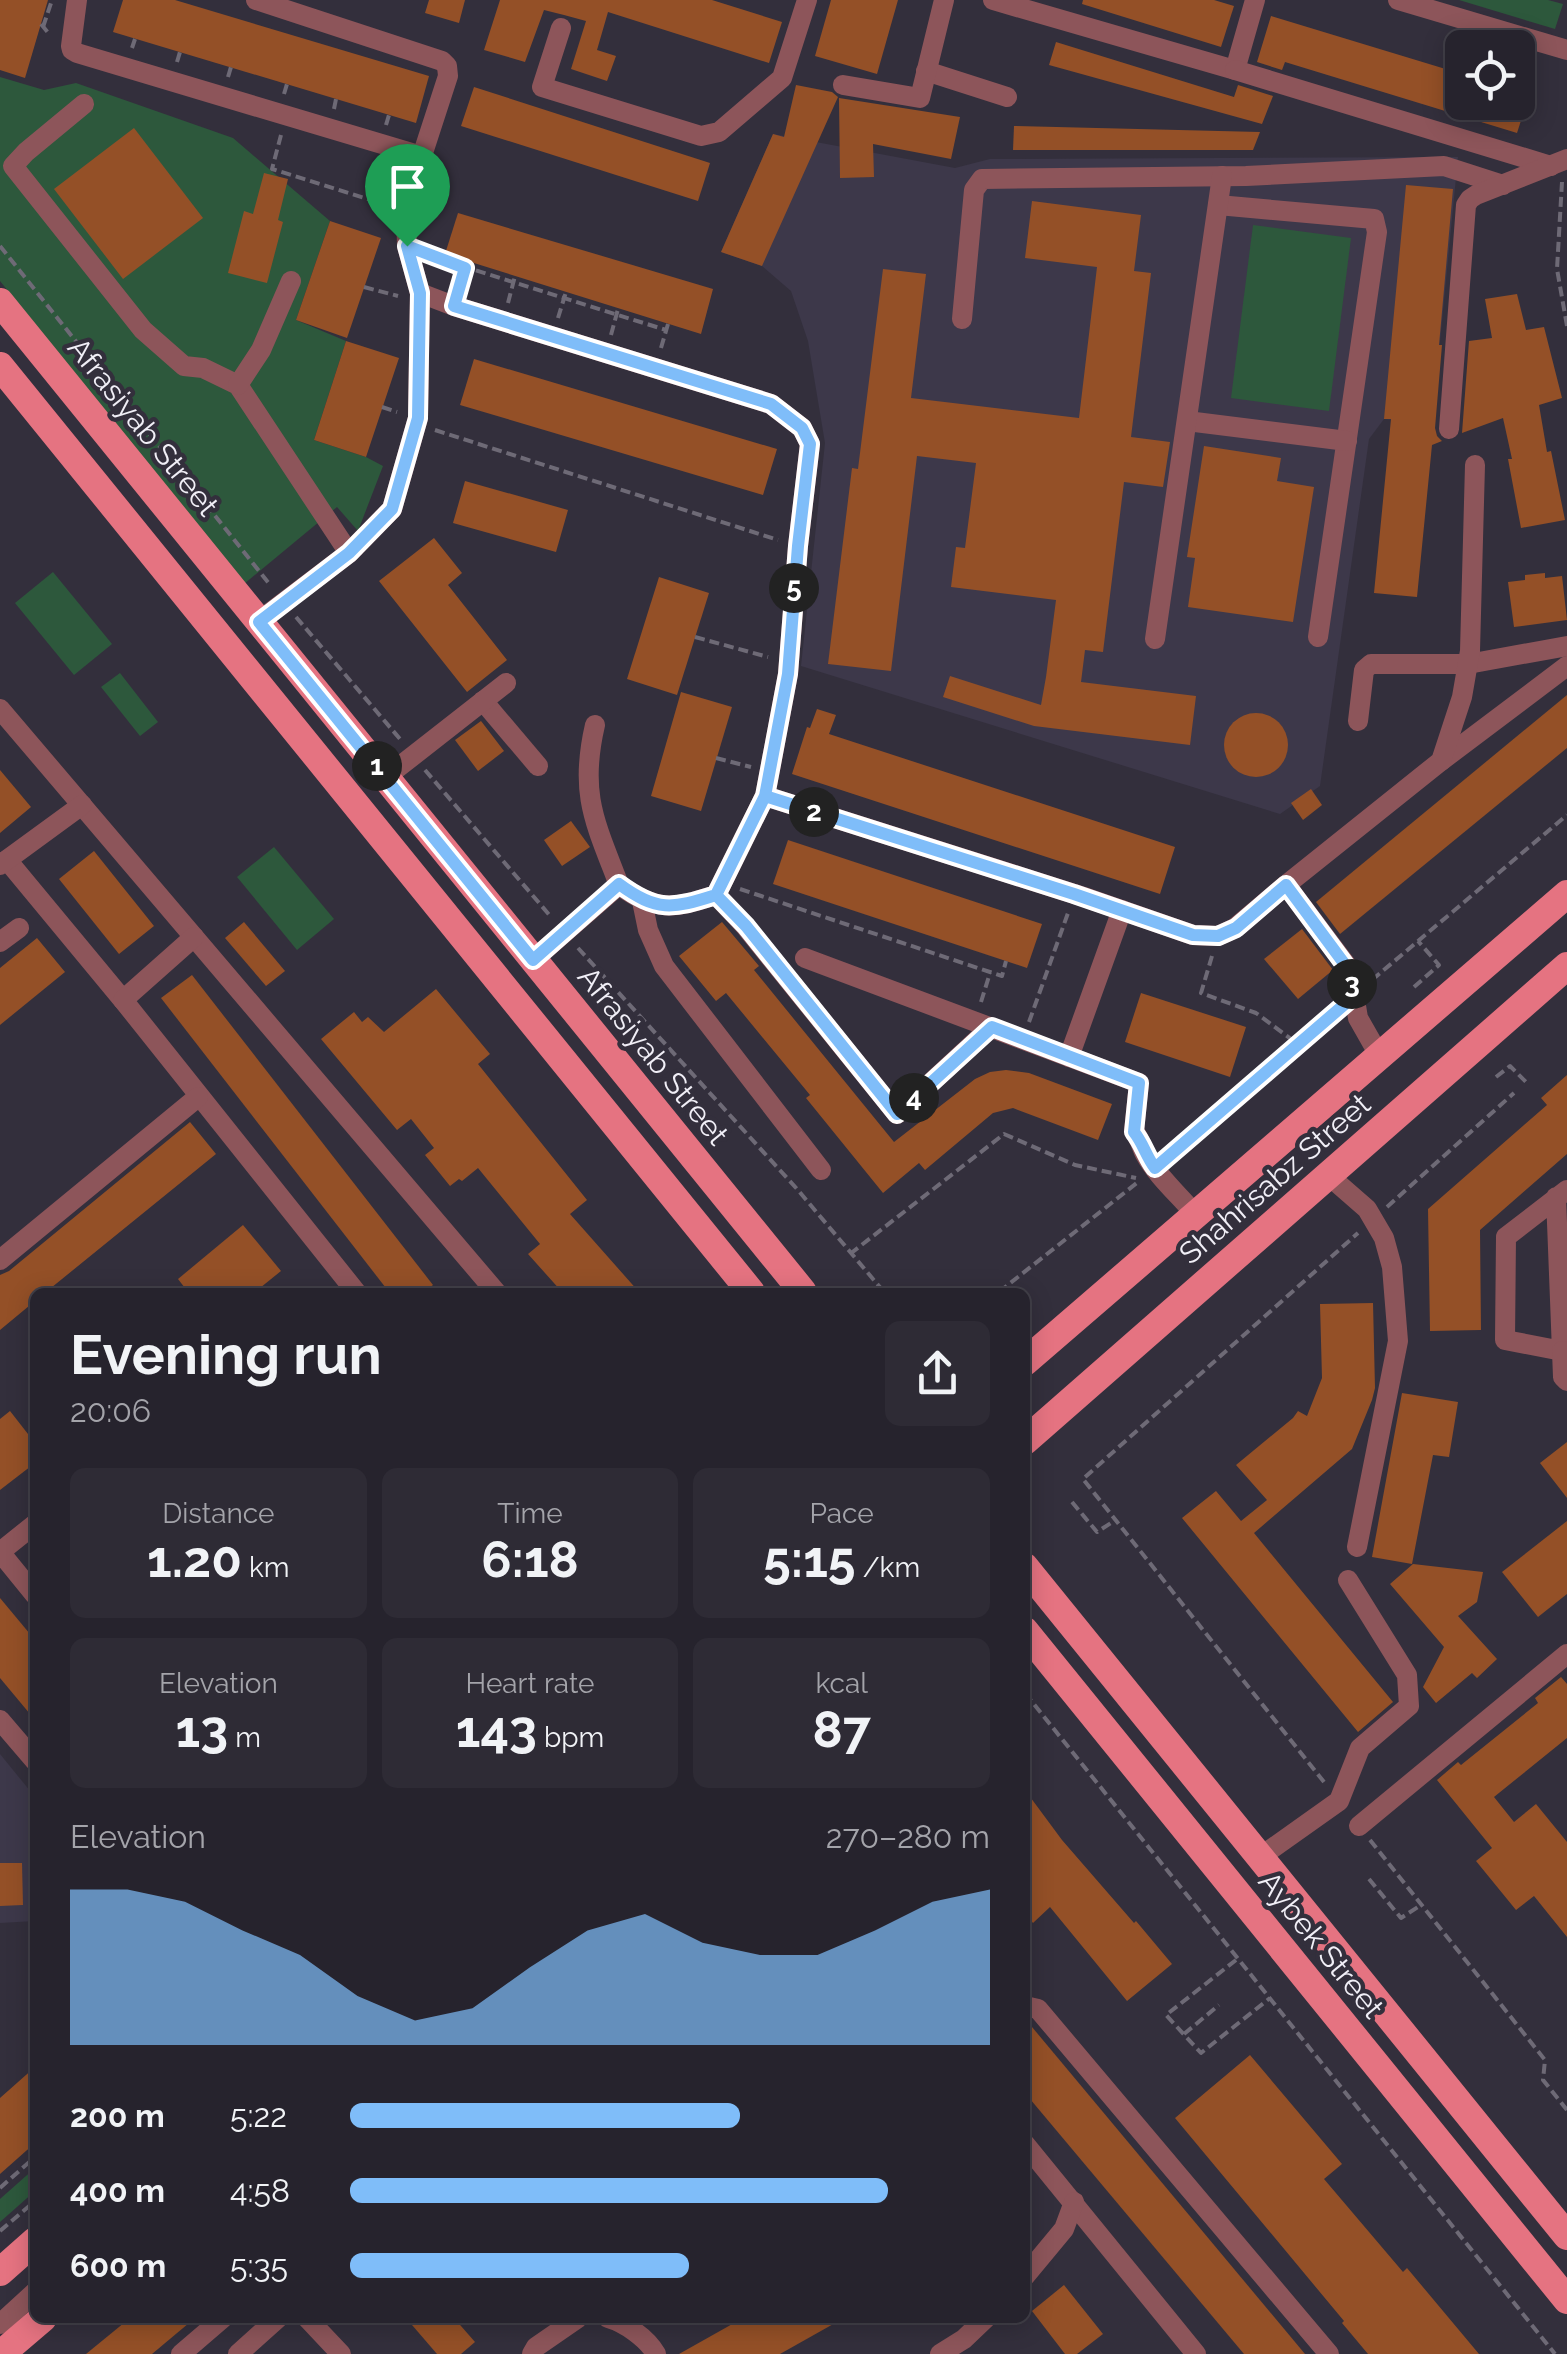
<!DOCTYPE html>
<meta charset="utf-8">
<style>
:root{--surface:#26232d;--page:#2e2b35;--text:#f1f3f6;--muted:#a4a4aa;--line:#424049;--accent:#7fbdf9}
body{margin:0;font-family:Raleway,sans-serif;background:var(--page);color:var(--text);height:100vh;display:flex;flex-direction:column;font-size:38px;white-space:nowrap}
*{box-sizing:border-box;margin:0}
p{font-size:32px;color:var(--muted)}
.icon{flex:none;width:55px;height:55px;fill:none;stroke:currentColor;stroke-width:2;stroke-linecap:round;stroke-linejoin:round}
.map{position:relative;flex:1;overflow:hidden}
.side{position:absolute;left:30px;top:1288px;width:1000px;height:1035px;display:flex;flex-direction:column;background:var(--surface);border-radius:15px;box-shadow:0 5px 25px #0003,0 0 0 2px var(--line)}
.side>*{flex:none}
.fabs{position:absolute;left:1445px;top:30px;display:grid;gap:20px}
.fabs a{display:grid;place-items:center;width:90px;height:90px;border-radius:15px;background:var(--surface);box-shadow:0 5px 25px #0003,0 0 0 2px var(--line);font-size:50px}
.pin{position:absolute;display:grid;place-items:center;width:85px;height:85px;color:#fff;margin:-102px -42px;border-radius:50% 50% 50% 0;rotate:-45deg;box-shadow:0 0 10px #0007}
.pin .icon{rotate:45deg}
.km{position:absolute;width:50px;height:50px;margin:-25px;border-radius:50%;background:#222;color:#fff;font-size:28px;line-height:50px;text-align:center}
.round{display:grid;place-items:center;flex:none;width:105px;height:105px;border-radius:15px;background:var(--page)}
.overview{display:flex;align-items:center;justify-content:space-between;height:170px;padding:0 40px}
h1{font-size:55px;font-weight:700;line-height:75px}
.stats{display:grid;grid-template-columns:repeat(3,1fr);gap:15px;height:170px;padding:10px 40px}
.stats div{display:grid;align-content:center;border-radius:15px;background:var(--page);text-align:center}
.stats b{font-size:50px;font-weight:700}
.stats small{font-size:28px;font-weight:400}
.stats p{font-size:28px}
.chart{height:280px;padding:20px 40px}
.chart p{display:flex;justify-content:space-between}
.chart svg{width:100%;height:180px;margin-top:10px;fill:var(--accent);opacity:.7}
ul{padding:0 40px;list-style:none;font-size:32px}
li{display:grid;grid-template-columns:160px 120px 1fr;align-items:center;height:75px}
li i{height:25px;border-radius:12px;background:var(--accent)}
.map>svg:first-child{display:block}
.built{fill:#3d384a}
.green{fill:#2d583c}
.building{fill:#945027}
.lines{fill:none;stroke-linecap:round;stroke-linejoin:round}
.path{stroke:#6e6a76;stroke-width:4;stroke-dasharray:10 5;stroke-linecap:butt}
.minor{stroke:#8d555a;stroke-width:20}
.major{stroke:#e57381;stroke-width:28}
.route-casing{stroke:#fff;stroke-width:20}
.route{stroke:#7fbdf9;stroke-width:12}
.labels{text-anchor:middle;stroke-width:9;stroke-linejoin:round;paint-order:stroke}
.street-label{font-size:30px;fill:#f1eff7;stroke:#332f3c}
</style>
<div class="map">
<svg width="1567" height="2354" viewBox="0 0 1567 2354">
<rect width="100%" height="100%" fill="#332f3c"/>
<g class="built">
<polygon points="773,134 955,168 990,159 1458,157 1432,423 1384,419 1369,439 1320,786 1280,814 801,666 825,443 808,341 791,291 762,266 721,252"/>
<polygon points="0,1754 35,1797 35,1921 0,1923"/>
</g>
<g class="green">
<polygon points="1459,0 1548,0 1563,4 1555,29"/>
<polygon points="0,77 44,90 76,83 233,138 330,221 296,320 346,341 314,440 366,457 383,466 358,531 337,507 244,584 0,281"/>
<polygon points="1253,225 1351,238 1329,411 1231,398"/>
<polygon points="53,572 112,644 74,675 15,603"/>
<polygon points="120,673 158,722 140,736 101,687"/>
<polygon points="274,847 334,919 297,950 237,877"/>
<polygon points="35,2168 35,2191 0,2222 0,2199"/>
</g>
<g class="building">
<polygon points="0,0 48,0 25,78 0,70"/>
<polygon points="123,0 175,0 429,76 416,123 113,32"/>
<polygon points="429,0 465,0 459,23 425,13"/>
<polygon points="500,0 712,0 782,22 769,63 608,12 597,50 616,56 607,81 571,69 586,21 564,15 544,10 525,62 484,50"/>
<polygon points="831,0 898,0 877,74 815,56"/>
<polygon points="1083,0 1214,0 1234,6 1221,47 1082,4"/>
<polygon points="1271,16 1462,74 1462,102 1527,102 1517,133 1285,62 1282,70 1257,62"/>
<polygon points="1056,42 1234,97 1238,85 1273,96 1262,124 1049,65"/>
<polygon points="796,85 832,92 838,97 762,266 721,252 773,134 784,137"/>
<polygon points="474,87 710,163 698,201 461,126"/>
<polygon points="839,98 960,117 951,159 873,144 874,177 840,178"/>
<polygon points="1014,126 1260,132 1253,150 1013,150"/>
<polygon points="134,128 203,218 123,279 54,189"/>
<polygon points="264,173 288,179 278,220 283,222 267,283 228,273 244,211 253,214"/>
<polygon points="1406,185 1453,189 1439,345 1442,345 1435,428 1437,436 1442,441 1432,445 1417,597 1374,593 1391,419 1384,419"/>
<polygon points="1032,201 1141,215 1134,271 1151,273 1131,437 1170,442 1163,487 1124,482 1103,652 1085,650 1081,682 1196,696 1190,745 1034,726 943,697 950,676 1041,705 1046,677 1056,600 951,587 956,547 965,548 976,463 917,456 891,671 828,664 852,468 858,469 883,269 926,274 911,398 1079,418 1097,267 1025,258"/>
<polygon points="458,213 713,289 701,334 445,254"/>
<polygon points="330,221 381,238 347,338 296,320"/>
<polygon points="1517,294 1526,330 1544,327 1562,398 1539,405 1547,452 1551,451 1565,520 1521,528 1508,459 1512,459 1503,418 1462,433 1469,341 1492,338 1485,299"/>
<polygon points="346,341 399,358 366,457 314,440"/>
<polygon points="474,359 777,449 763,495 460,405"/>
<polygon points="1204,446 1281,458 1277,481 1314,487 1293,622 1188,607 1195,558 1187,557"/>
<polygon points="465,481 568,510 556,552 453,523"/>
<polygon points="434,538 462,573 448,585 507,660 467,692 379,581"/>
<polygon points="1545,573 1545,578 1562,576 1567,620 1514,627 1508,582 1525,580 1525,575"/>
<polygon points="659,577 709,593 677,695 627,679"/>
<polygon points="681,692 732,707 701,811 651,796"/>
<polygon points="1567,695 1567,748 1340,934 1316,902"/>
<polygon points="817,709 836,715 829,734 1175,847 1160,894 792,774 807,727 810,728"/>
<circle cx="1256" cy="745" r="32"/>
<polygon points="481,721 504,751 478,771 455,740"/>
<polygon points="0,770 31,807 0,833"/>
<polygon points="1311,789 1322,805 1303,820 1291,803"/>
<polygon points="571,821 590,847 562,866 544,840"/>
<polygon points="788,840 1042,924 1027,968 773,884"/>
<polygon points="94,851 154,926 119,954 59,879"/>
<polygon points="244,922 285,971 266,986 225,938"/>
<polygon points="722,922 759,966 754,970 894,1142 975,1079 990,1072 1006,1070 1029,1073 1112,1104 1098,1140 1013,1108 993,1113 925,1170 919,1163 883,1193 806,1098 810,1095 726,993 716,1001 679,956"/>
<polygon points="1302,929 1333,970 1298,999 1264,959"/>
<polygon points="37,938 65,972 0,1025 0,968"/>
<polygon points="192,975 433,1285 424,1292 389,1292 161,998"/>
<polygon points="436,989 490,1054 478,1064 587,1200 570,1214 639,1292 562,1292 528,1254 540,1244 478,1168 462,1181 459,1179 450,1186 425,1155 434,1148 411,1119 397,1130 321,1039 354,1012 362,1022 368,1017 384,1032"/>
<polygon points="1141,993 1246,1027 1230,1077 1125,1042"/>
<polygon points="1567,1075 1567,1154 1480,1230 1481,1330 1430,1331 1428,1209 1547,1105 1541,1098"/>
<polygon points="190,1122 216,1154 46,1292 35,1292 35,1301 0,1330 0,1275 9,1271"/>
<polygon points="243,1225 281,1271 255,1292 188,1292 178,1279"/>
<polygon points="1373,1303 1375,1388 1372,1400 1352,1449 1254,1533 1393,1702 1358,1732 1182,1518 1216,1491 1241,1521 1267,1500 1236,1465 1293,1418 1298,1411 1307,1416 1322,1378 1320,1304"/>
<polygon points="1402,1393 1458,1402 1449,1457 1433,1455 1412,1564 1372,1557"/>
<polygon points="10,1411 35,1443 35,1463 0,1490 0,1419"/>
<polygon points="1567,1442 1567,1498 1540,1463"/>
<polygon points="1567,1521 1567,1594 1538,1617 1502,1572"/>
<polygon points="1413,1564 1483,1572 1477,1602 1458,1616 1497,1659 1477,1678 1472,1673 1436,1703 1423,1687 1444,1647 1390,1584"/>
<polygon points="0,1598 35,1640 35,1720 0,1678"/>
<polygon points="1561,1677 1567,1684 1567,1738 1494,1797 1514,1822 1536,1804 1567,1842 1567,1937 1534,1896 1516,1910 1476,1861 1492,1848 1437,1780 1458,1762 1461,1765 1538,1703 1535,1698"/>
<polygon points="1025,1790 1062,1840 1134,1923 1136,1921 1172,1964 1127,2001 1050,1907 1033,1923 1025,1913"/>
<polygon points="0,1863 22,1863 23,1905 0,1906"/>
<polygon points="1025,2020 1027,2021 1305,2354 1244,2354 1025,2093"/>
<polygon points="1250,2055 1342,2164 1324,2179 1403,2272 1407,2268 1479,2354 1368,2354 1342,2323 1344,2321 1175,2118"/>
<polygon points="35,2067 35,2143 0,2174 0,2098"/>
<polygon points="1064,2285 1103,2334 1077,2354 1065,2354 1032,2311"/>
<polygon points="130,2318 195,2318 152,2354 86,2354"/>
<polygon points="406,2318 454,2318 475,2342 461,2354 437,2354"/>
<polygon points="743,2318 844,2318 780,2354 679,2354"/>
</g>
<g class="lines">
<g class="path">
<polyline points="41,24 50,35"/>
<polyline points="43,27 52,0"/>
<polyline points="132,48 135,39"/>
<polyline points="177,62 180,52"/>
<polyline points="228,77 231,67"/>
<polyline points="284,94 287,84"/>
<polyline points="334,109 336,99"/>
<polyline points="386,125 389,115"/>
<polyline points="281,135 272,169 387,205"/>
<polyline points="1562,182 1557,269 1567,326"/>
<polyline points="0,246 271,586"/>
<polyline points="433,257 666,330"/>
<polyline points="364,287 398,296"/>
<polyline points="459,287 467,261"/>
<polyline points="508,303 515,276"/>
<polyline points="558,318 566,292"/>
<polyline points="611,335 618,309"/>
<polyline points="661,348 668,324"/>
<polyline points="382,407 397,412"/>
<polyline points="435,430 778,540"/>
<polyline points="296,617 400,739"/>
<polyline points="695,637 768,657"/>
<polyline points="716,758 751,767"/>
<polyline points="425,770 552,918"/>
<polyline points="740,889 1002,976 1006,961"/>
<polyline points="578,948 797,1189 884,1292"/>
<polyline points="1212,956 1201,993 1256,1013 1299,1045"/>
<polyline points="1372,980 1567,815"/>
<polyline points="1414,987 1439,965 1418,941"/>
<polyline points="981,1002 990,973"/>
<polyline points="1029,1022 1068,913"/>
<polyline points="1496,1077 1510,1066 1526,1082"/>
<polyline points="1168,1157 1335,1013"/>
<polyline points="1387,1207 1514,1093"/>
<polyline points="850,1254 1004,1134 1075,1165 1136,1178"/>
<polyline points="999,1292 1138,1182"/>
<polyline points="1072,1502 1097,1532 1114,1521"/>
<polyline points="1025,1693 1555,2354"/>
<polyline points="1324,1782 1083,1479 1358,1233"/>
<polyline points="1370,1840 1545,2060 1543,2080 1567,2110"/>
<polyline points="1369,1879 1401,1918 1421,1905"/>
<polyline points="1236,1960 1166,2015 1201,2053 1270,1998"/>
<polyline points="1184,2034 1219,2005"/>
<polyline points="0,2188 35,2157"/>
<polyline points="0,2231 35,2201"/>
</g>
<g class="minor">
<polyline points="77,0 71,46 72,50 77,53 422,156 406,210 407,246 420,293 418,418 392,509 349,553 259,621"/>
<polyline points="256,0 442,61 447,66 448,76 422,156"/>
<polyline points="993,0 1235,70 1255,0"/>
<polyline points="1398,0 1567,50"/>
<polyline points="561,28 542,87 701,136 719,132 782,78 807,0"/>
<polyline points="1235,70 1551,166"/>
<polyline points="926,71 1007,97"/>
<polyline points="843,85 920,98 944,0"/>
<polyline points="84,104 26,152 13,166 143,330 184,366 203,368 238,385 349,553"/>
<polyline points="1218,205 1374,219 1377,232 1318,637"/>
<path d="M420 293 454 306 771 404 802 428 810 444 798 546 788 674 765 796 716 895C672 909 657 912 619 885L533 960"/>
<polyline points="962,319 974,190 982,179 1246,176 1444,166 1503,185"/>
<polyline points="238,385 261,350 291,281"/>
<polyline points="1187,421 1347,441"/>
<polyline points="1449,429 1466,205 1470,199 1476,195 1567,159"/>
<polyline points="1155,639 1222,176"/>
<polyline points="483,701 538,766"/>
<polyline points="0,709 496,1292"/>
<polyline points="1358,721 1364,670 1371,664 1468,664 1567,646"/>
<path d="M595 725C579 794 595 822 619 885"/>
<polyline points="1441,761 1567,666"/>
<polyline points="386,777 506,683"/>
<polyline points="765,796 1084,897 1193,935 1218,936 1235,928 1286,885"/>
<polyline points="7,860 123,1000"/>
<polyline points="0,865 82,805"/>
<polyline points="716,895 745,926 897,1114 991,1027"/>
<polyline points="642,901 648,930 664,966 821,1170"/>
<polyline points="194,937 123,1000 356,1292"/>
<polyline points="0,942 19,928"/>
<path d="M805 958 1139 1083 1134 1131C1140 1139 1141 1146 1145 1154 1157 1176 1179 1195 1195 1214"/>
<polyline points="1379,1055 1358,1018 1351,976 1347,966 1286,885 1441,761 1462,697 1470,651 1475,465"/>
<polyline points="1069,1057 1122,910"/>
<polyline points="1328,1175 1367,1209 1384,1238 1392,1267 1398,1341 1357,1547"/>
<polyline points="1556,1197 1562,1351 1505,1340 1506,1237 1567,1190"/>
<polyline points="0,1260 198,1097"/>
<polyline points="1562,1351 1563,1377 1567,1381"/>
<polyline points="35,1524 0,1552 35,1595"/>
<polyline points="0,1720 35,1761"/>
<polyline points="1359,1826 1567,1654"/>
<polyline points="1260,1857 1339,1801 1360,1748 1409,1706 1407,1675 1348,1580"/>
<polyline points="1025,2006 1038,2009 1329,2354"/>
<polyline points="1025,2144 1196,2354"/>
<polyline points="1025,2276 1064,2229 1074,2202"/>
<polyline points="307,2318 341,2354"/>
<path d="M608 2318C625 2323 647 2338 656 2354"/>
<polyline points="0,2324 35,2292"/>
<polyline points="181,2354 223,2318"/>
<polyline points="238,2354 278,2318"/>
<polyline points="532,2354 536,2347 578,2318"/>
<polyline points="940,2354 964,2339 986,2318"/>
</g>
<g class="major">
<polyline points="0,302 803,1292"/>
<polyline points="0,366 751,1292"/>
<polyline points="1025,1362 1567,894"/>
<polyline points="1025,1441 1567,966"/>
<polyline points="1025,1567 1567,2236"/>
<polyline points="1025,1631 1567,2300"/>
<polyline points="0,2272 35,2241"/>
<polyline points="1,2354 43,2318"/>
</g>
</g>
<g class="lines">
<g class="route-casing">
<path id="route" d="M407 246 420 293 418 418 392 509 349 553 259 622 533 960 619 884C657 912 672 909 716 895L765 796 1074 894 1193 935 1218 936 1236 928 1286 885 1346 966 1351 976 1353 997 1155 1168C1146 1156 1143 1143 1134 1132L1139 1083 992 1027 897 1114 746 926 716 895 722 883 765 796 788 674 798 546 810 444 802 428 771 404 454 306 465 268 407 246"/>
</g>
<use href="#route" class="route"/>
</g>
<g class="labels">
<g class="street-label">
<text transform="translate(143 427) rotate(51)" y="10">Afrasiyab Street</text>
<text transform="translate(653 1056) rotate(51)" y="10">Afrasiyab Street</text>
<text transform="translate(1275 1179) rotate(-41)" y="10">Shahrisabz Street</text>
<text transform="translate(1321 1945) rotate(51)" y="10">Aybek Street</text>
</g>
</g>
</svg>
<div class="fabs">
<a><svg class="icon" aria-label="locate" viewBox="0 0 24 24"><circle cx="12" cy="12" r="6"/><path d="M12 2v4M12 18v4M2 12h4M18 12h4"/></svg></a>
</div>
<div class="pin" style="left:407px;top:246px;background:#1e9e55"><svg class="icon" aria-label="arrive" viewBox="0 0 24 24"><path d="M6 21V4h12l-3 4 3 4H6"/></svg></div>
<b class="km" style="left:377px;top:766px">1</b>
<b class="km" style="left:814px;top:812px">2</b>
<b class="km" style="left:1352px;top:984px">3</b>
<b class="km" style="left:914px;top:1098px">4</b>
<b class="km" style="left:794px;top:588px">5</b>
<section class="side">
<div class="overview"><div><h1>Evening run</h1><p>20:06</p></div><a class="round"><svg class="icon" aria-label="share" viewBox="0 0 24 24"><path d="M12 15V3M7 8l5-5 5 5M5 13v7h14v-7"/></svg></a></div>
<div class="stats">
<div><p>Distance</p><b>1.20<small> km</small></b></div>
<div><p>Time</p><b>6:18</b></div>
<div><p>Pace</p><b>5:15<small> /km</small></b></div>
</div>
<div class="stats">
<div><p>Elevation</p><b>13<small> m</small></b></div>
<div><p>Heart rate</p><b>143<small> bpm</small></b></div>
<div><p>kcal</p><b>87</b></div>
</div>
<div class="chart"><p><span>Elevation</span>270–280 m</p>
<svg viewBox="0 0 160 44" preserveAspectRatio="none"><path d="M0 44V6L10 6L20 9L30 16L40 22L50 32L60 38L70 35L80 25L90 16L100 12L110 19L120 22L130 22L140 16L150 9L160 6V44z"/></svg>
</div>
<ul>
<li><b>200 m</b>5:22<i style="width:61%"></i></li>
<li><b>400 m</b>4:58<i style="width:84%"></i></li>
<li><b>600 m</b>5:35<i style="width:53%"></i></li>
</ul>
</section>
</div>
